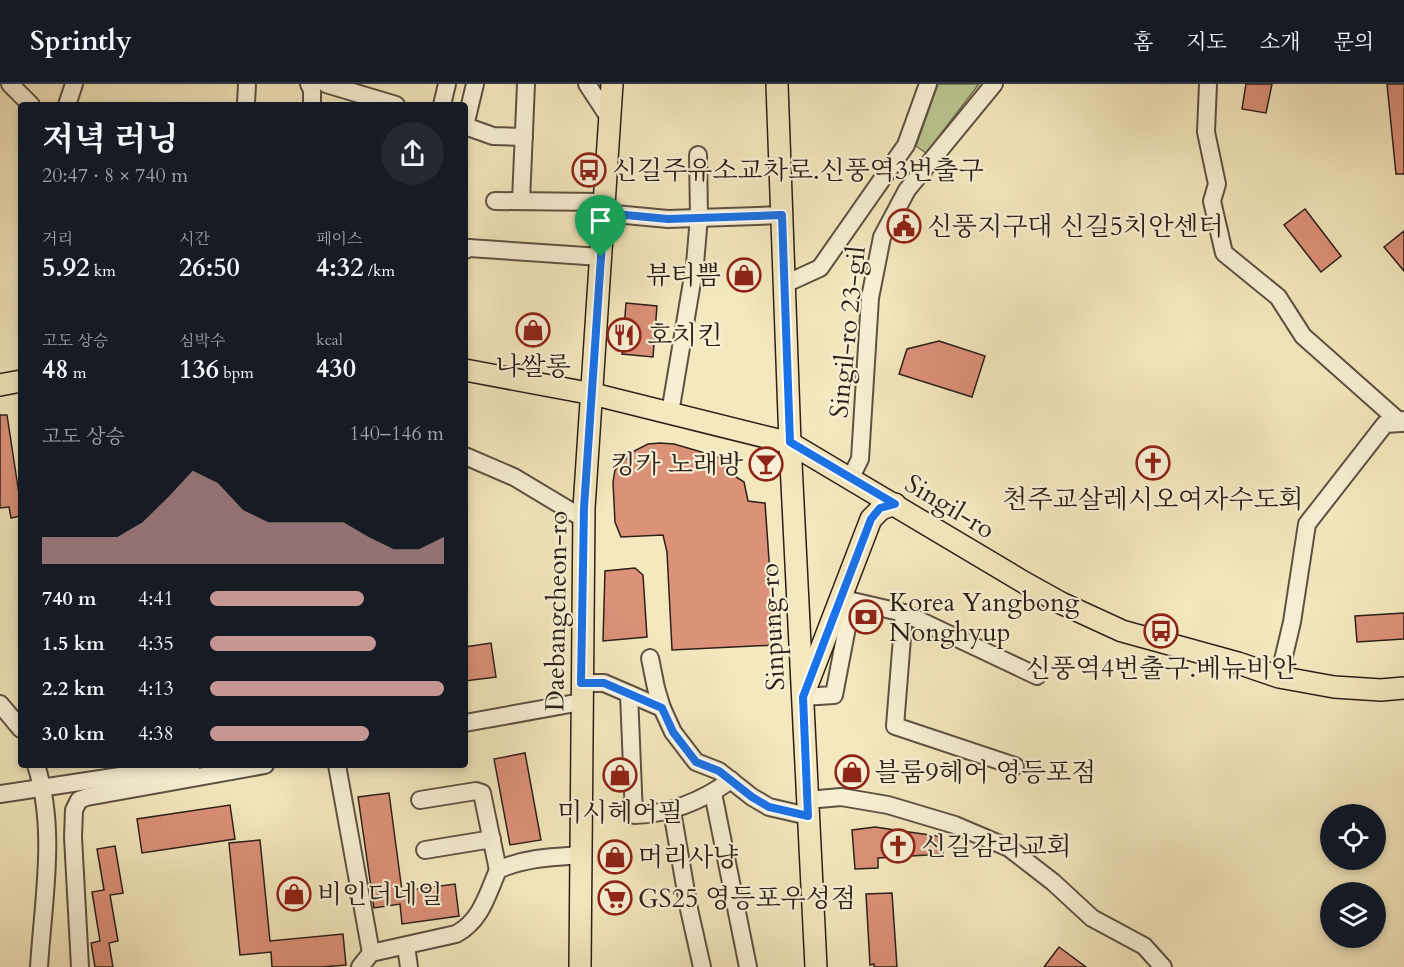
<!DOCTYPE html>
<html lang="ko">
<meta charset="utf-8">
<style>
:root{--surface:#171b24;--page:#242831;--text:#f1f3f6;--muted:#9ea1a6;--line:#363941;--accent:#c59692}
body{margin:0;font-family:Cardo,"Noto Serif KR",serif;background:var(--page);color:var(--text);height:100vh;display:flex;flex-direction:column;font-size:22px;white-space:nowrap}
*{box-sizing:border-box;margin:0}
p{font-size:20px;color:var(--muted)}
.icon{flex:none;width:33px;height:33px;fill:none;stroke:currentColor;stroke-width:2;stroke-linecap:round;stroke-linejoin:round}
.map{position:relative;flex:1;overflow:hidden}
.sheet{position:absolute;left:18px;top:18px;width:450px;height:666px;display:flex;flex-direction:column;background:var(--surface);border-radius:6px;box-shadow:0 3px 9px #0003}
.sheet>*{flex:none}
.buttons{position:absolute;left:1320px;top:720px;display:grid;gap:12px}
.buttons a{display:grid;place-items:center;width:66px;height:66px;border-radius:50%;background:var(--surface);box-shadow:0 3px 9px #0003;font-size:30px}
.pin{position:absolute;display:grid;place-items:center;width:51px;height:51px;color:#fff;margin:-62px -26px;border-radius:50% 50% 50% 0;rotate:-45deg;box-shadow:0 0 6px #0007}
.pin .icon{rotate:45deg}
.round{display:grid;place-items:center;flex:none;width:63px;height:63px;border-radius:32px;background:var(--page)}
.head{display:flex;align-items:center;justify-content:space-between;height:102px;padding:0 24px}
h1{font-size:33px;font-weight:700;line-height:45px}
.stats{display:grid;grid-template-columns:repeat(3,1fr);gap:9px;height:102px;padding:6px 24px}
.stats div{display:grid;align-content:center}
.stats b{font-size:26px;font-weight:700}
.stats small{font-size:16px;font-weight:400}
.stats p{font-size:16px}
.chart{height:168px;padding:12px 24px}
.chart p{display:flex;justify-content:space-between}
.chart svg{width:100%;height:108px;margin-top:6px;fill:var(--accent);opacity:.7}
ul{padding:0 24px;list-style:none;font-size:20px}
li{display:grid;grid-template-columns:96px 72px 1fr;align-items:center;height:45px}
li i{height:15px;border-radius:8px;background:var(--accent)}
header{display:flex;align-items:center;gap:36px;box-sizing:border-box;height:84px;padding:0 30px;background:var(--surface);border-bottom:2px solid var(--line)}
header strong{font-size:28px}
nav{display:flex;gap:33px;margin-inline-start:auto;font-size:21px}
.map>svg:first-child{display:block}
.green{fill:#bbc691;stroke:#747355;stroke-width:1.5}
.building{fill:#dc9179;stroke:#2c2019;stroke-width:1.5}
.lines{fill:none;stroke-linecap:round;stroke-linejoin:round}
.minor-casing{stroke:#5e5242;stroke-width:20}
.major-casing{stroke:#2c2019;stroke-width:24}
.minor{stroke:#f8f0d5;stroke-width:16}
.major{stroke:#f4e8be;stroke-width:21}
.route-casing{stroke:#fff;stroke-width:12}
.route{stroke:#1a73e8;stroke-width:8}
.labels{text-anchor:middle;stroke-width:4.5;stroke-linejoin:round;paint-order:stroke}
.poi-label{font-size:26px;fill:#2c2019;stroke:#f8f0d5;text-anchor:start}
.street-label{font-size:26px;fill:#2c2019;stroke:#f8f0d5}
</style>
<header>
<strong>Sprintly</strong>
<nav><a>홈</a><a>지도</a><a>소개</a><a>문의</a></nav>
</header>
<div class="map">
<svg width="1404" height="883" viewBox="0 0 1404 883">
<rect width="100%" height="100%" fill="#f4e8be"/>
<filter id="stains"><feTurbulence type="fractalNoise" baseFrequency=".00333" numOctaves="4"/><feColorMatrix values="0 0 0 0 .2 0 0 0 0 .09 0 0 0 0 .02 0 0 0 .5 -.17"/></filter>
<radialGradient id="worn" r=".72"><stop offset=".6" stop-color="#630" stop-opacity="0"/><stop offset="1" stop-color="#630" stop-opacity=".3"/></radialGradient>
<polygon class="green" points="938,0 979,0 926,69 916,62"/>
<g class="building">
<polygon points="1246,0 1272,0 1266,29 1242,25"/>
<polygon points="1387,0 1404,0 1404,90 1396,90"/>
<polygon points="1305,125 1341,172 1321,188 1284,141"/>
<polygon points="907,129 918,138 903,156 896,150"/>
<polygon points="1404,147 1404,187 1384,163"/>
<polygon points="626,219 657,222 653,273 622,270"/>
<polygon points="939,257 985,272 972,313 899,290 907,265"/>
<polygon points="0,331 7,331 19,410 21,410 21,432 11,434 9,423 0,424"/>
<polygon points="660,359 674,360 729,376 727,387 744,398 748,417 765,419 775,561 672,566 667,468 663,451 621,453 615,438 613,398 615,386 634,367 648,360"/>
<polygon points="635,484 643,491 647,553 603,557 605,487"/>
<polygon points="1404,529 1404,555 1357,558 1355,532"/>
<polygon points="491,559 496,593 465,597 465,563"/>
<polygon points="525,669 541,756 510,761 494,675"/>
<polygon points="389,709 402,807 455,800 459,832 402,840 400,820 374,824 358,713"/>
<polygon points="230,721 235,755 142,769 137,735"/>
<polygon points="875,743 943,753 943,770 878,774 878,784 855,785 852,746"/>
<polygon points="260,756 270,857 343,850 346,881 321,883 272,883 271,868 240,871 229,759"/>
<polygon points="115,762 123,809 110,811 118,857 109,859 113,883 95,883 91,859 100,857 92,808 104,806 97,765"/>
<polygon points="892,809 897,883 874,883 874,880 870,881 866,810"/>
<polygon points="1059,863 1086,883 1044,883"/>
</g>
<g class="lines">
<g class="minor-casing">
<g id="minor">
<polyline points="10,0 31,21"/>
<polyline points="309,0 312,6 312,21"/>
<polyline points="326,0 396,21"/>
<polyline points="475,0 465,42 493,52 524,53"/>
<polyline points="587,0 610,35"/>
<polyline points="1208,0 1206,48 1217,100 1212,117 1224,169 1278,213 1303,252 1401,339"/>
<polyline points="246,19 247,0"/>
<polyline points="67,21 74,0"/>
<polyline points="442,21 447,0"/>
<polyline points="495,117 604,118"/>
<polyline points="521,117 526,0"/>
<polyline points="604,129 668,135 782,131"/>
<polyline points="465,166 469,164 601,173"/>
<polyline points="785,200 820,184 906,61 928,0"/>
<polyline points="670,329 695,180 699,133 698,71"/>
<polyline points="465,372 514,393 584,435"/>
<polyline points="851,393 860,375 870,214 882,153 907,106 994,0"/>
<polyline points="650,574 656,604 662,624"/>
<polyline points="1279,593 1292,538 1307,440 1385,340 1401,339 1404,336"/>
<polyline points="581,599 604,599 662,624 673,648 696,678 719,687 752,713 769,723 808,732"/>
<path d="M629 610 634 731C670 730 702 717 731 696"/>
<polyline points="803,613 834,611 852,517 904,529"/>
<polyline points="0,620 21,645"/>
<polyline points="465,639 581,618"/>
<path d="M36 681C57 745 43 817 39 883"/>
<polyline points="337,681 371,869"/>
<polyline points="1015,682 895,642 904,529 1037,592"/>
<polyline points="713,709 748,883"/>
<polyline points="0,710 192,681"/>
<polyline points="420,716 476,707 482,709 498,786"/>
<polyline points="807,716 841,713 888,721 955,741 1009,764 1053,798 1092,834 1144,862 1163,883"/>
<polyline points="672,727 689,825 702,883"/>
<polyline points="425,766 492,755"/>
<polyline points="406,862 409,883"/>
<polyline points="80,883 73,753 74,726 79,716 87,713 265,681"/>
<path d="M360 883 371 869 456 850C481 837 487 811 498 786 524 774 552 773 581 771"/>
</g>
</g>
<g class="major-casing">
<g id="major">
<polyline points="777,0 790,359 816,883"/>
<polyline points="465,286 593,310 790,359 1025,499 1061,519 1122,547 1238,579 1279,593 1334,603 1381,606 1404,604"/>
<polyline points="0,301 21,297"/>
<polyline points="806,604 871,435 881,425 895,420"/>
<polyline points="580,883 584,424 612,0"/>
</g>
</g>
<use href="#minor" class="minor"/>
<use href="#major" class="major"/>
</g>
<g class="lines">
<g class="route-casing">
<polygon id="route" points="604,129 668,135 782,131 790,358 895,420 880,424 871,435 803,613 808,732 769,723 752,713 719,687 696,678 673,648 662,624 604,599 581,599 584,424"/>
</g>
<use href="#route" class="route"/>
</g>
<defs>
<g id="bus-ring" transform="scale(1.725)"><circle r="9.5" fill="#f8f0d5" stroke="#8f2418" stroke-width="1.5"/><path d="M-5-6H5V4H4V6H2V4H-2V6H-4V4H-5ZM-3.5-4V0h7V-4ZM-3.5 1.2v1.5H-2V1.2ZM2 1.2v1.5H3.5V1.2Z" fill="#8f2418"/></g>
<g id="civic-ring" transform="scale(1.725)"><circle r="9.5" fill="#f8f0d5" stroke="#8f2418" stroke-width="1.5"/><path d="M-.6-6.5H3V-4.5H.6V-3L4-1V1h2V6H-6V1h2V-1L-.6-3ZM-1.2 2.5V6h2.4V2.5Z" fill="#8f2418"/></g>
<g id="shop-ring" transform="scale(1.725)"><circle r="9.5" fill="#f8f0d5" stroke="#8f2418" stroke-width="1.5"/><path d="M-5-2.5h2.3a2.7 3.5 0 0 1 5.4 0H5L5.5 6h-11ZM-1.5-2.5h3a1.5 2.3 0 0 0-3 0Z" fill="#8f2418"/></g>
<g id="restaurant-ring" transform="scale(1.725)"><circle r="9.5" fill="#f8f0d5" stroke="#8f2418" stroke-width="1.5"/><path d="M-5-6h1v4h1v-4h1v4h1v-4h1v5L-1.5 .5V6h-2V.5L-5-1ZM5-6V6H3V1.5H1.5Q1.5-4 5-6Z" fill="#8f2418"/></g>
<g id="church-ring" transform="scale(1.725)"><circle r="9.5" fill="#f8f0d5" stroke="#8f2418" stroke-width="1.5"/><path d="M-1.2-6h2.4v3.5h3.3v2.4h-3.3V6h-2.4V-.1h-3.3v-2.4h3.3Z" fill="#8f2418"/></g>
<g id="bar-ring" transform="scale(1.725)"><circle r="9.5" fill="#f8f0d5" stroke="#8f2418" stroke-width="1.5"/><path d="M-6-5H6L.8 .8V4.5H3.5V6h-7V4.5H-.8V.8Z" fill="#8f2418"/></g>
<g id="bank-ring" transform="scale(1.725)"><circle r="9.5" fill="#f8f0d5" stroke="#8f2418" stroke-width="1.5"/><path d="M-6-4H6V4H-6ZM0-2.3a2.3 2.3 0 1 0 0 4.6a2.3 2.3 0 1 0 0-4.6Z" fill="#8f2418"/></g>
<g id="supermarket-ring" transform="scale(1.725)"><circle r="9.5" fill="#f8f0d5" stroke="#8f2418" stroke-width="1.5"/><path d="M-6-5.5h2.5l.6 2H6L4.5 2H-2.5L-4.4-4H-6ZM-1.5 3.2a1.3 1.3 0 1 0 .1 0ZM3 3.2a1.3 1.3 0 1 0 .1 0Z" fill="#8f2418"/></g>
</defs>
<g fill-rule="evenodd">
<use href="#bus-ring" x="589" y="86"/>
<use href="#civic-ring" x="904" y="142"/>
<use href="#shop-ring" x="744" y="191"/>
<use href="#shop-ring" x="533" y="246"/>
<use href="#restaurant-ring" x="624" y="251"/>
<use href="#church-ring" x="1153" y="379"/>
<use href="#bar-ring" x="766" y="380"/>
<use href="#bank-ring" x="866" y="533"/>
<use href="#bus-ring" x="1161" y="547"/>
<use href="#shop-ring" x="852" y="688"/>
<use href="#shop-ring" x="620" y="691"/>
<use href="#church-ring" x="898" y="762"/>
<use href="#shop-ring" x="615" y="773"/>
<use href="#shop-ring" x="294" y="810"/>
<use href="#supermarket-ring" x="615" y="814"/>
</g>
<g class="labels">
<g class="poi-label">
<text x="612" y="95">신길주유소교차로.신풍역3번출구</text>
<text x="927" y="151">신풍지구대 신길5치안센터</text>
<text x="721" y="200" text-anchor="end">뷰티쁨</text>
<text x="647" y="260">호치킨</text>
<text x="533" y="291" text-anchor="middle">나쌀롱</text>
<text x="743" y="389" text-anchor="end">킹카 노래방</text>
<text x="1153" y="424" text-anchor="middle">천주교살레시오여자수도회</text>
<text x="889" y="527">Korea Yangbong<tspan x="889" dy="30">Nonghyup</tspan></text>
<text x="1161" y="593" text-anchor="middle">신풍역4번출구.베뉴비안</text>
<text x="875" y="697">블룸9헤어 영등포점</text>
<text x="620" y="737" text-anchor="middle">미시헤어필</text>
<text x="921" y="771">신길감리교회</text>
<text x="638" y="782">머리사냥</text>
<text x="317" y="819">비인더네일</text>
<text x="638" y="823">GS25 영등포우성점</text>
</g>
<g class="street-label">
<text transform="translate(847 248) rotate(-84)" y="9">Singil-ro 23-gil</text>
<text transform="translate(950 422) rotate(31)" y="9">Singil-ro</text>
<text transform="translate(556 527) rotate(-89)" y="9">Daebangcheon-ro</text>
<text transform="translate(772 543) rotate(-93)" y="9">Sinpung-ro</text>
</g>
</g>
<rect width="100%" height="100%" filter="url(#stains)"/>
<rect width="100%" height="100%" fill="url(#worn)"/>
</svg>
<div class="buttons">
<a><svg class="icon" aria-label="locate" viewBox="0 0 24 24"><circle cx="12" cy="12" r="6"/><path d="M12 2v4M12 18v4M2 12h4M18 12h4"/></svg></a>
<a><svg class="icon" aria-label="layers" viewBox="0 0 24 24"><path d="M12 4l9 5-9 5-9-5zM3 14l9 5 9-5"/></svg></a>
</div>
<div class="pin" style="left:601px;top:173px;background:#1e9e55"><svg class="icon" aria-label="arrive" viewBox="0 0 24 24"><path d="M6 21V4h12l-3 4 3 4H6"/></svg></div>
<section class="sheet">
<div class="head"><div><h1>저녁 러닝</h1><p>20:47 · 8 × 740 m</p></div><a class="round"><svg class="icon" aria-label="share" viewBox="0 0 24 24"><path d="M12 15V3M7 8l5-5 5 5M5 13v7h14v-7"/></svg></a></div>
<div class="stats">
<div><p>거리</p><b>5.92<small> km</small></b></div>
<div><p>시간</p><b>26:50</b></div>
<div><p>페이스</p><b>4:32<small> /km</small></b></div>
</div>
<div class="stats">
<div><p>고도 상승</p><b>48<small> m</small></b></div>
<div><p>심박수</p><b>136<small> bpm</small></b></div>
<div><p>kcal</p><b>430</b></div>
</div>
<div class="chart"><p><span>고도 상승</span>140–146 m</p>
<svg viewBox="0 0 160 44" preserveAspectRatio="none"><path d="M0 44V33L10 33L20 33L30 33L40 27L50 17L60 6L70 11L80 22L90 27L100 27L110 27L120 27L130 33L140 38L150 38L160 33V44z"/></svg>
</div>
<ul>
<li><b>740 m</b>4:41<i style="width:66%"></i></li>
<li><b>1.5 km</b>4:35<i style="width:71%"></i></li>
<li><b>2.2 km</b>4:13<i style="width:100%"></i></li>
<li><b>3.0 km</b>4:38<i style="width:68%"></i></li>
</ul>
</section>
</div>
